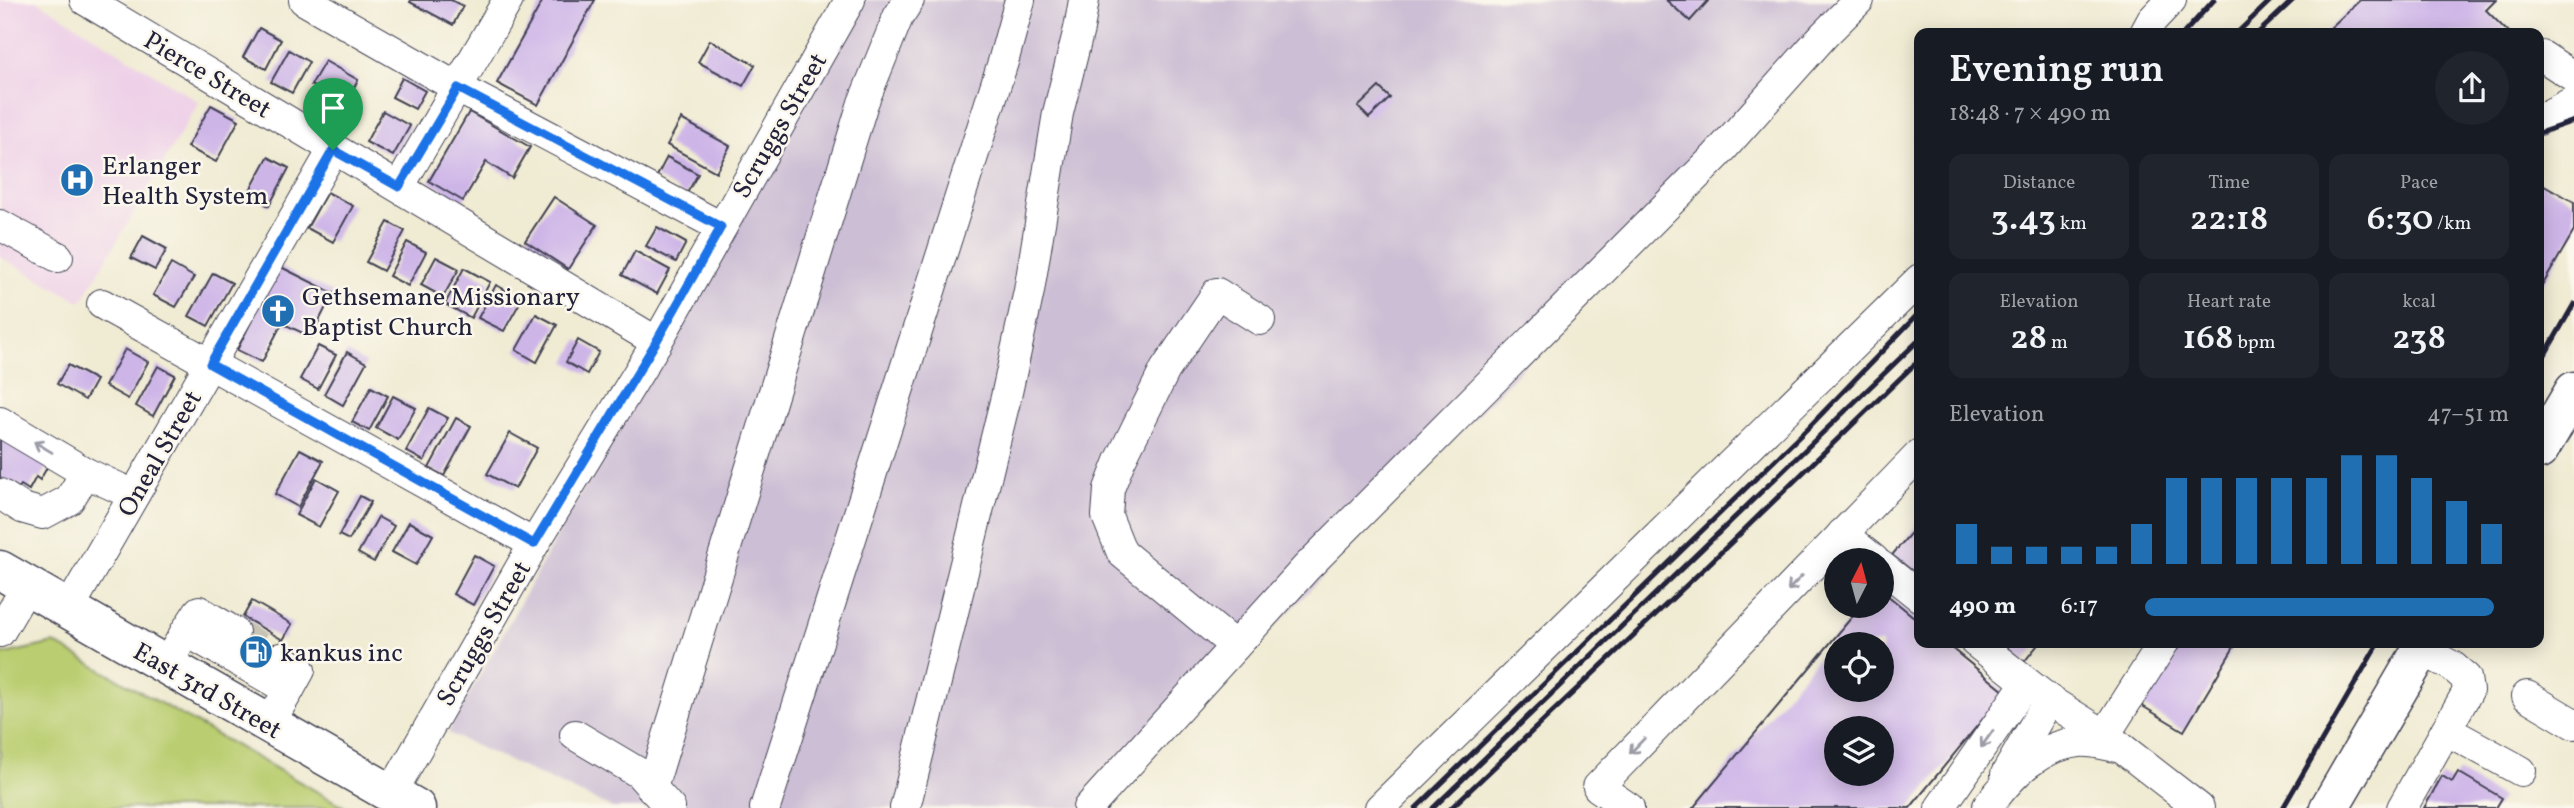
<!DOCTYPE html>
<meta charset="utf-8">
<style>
:root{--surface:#171b24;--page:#20242c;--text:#f1f3f6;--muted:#9ea1a6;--accent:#1f6fb2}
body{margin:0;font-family:Vollkorn,serif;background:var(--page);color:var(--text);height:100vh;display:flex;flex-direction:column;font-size:26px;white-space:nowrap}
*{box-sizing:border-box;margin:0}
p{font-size:23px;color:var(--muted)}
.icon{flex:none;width:38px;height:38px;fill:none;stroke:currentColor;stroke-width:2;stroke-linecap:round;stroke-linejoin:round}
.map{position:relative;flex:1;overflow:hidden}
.panel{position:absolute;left:1914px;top:28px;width:630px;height:620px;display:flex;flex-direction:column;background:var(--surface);border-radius:14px;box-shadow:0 4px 18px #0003}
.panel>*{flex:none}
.needle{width:46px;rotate:6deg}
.controls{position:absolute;left:1824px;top:548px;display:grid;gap:14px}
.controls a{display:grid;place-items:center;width:70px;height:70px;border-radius:50%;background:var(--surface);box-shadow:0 4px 18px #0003;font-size:35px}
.pin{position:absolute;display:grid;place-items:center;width:60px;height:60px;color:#fff;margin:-72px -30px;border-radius:50% 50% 50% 0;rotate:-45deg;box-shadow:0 0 7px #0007}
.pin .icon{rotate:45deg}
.round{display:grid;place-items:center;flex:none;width:74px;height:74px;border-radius:37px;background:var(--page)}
.head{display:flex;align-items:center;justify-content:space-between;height:119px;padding:0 35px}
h1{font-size:38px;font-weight:600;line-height:52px}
.stats{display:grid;grid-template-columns:repeat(3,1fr);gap:10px;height:119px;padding:7px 35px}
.stats div{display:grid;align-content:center;border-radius:14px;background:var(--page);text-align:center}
.stats b{font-size:35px;font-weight:600}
.stats small{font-size:19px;font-weight:400}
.stats p{font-size:19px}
.chart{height:196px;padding:14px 35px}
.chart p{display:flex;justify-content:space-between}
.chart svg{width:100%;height:126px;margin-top:7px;stroke:var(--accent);stroke-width:6}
ul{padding:0 35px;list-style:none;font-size:23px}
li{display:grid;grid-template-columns:112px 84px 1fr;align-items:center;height:52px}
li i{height:18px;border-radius:9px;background:var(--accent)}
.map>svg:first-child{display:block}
.built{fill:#eed0e8}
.industrial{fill:#ccbed4}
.green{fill:#bacd70;stroke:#6e7856;stroke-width:2}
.building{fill:#ceb5e8;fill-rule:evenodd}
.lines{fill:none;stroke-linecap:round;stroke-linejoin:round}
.minor-tunnel{stroke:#c7c3b5;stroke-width:30;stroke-dasharray:30 15;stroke-linecap:butt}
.minor-casing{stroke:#414052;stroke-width:32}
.major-casing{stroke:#414052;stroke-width:41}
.minor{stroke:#fff;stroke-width:30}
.major{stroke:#fff;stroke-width:38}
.rail{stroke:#22223b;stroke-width:5}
.oneway{stroke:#9c9ca7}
.route-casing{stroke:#fff;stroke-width:14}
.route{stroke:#1a73e8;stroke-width:9}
.labels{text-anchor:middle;stroke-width:5;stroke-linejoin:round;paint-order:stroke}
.street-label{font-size:26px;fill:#22223b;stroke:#fbf7ec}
.poi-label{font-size:26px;fill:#22223b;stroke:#fbf7ec;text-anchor:start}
</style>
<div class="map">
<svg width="2574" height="808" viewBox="0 0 2574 808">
<rect width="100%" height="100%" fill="#fbf7ec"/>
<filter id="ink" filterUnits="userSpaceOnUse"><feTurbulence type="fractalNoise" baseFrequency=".0143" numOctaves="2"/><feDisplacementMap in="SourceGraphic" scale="14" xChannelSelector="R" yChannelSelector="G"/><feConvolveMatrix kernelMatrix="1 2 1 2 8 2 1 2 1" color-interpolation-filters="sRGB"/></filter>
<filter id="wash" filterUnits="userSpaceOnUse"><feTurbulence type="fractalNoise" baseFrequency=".00686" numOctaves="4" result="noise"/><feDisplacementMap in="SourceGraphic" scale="28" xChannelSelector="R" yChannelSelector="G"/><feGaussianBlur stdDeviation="1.57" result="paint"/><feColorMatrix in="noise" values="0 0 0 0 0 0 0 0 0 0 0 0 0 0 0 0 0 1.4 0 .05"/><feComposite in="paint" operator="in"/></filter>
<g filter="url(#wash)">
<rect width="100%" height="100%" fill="#f0ebd3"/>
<polygon class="built" points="0,0 36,0 199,102 81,302 0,257"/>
<polygon class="industrial" points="854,0 1873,0 1102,808 612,808 448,733"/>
<polygon class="green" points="54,643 346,808 0,808 0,655"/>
<g id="blocks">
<g class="building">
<polygon points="411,0 451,0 463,6 453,25 410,2"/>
<polygon points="543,0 595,0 538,105 497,83"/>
<polygon points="1666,0 1709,0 1690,21"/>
<polygon points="2360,0 2496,0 2486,10 2509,33 2329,33 2327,31"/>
<polygon points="259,28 281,40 266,69 243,57"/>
<polygon points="710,40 755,65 743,86 698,62"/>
<polygon points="289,50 309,62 292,93 271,82"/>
<polygon points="325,61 358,80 345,104 311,85"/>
<polygon points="402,78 425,91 415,109 392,97"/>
<polygon points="1379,87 1390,98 1369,118 1358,107"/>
<polygon points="211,105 239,120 216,162 187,147"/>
<polygon points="383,111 410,126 393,156 366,142"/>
<polygon points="469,112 530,147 512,178 486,162 463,201 429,181"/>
<polygon points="681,119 730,146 716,172 667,145"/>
<polygon points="268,157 289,168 269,206 248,194"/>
<polygon points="667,157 698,174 686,195 656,178"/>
<polygon points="2539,182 2574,202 2574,231 2539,291"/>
<polygon points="327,192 353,206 333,242 307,228"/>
<polygon points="554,197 597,225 568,269 525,241"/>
<polygon points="388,222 405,231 383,271 366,262"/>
<polygon points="657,227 686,243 676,262 646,246"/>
<polygon points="143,236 167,249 155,270 131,258"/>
<polygon points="407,242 426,252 408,286 389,276"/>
<polygon points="635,251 670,270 657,294 622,275"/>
<polygon points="436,257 459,269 443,297 421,285"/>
<polygon points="171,264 194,277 176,307 153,295"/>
<polygon points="279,266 333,293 311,337 282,323 262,362 237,350"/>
<polygon points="464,268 490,282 471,318 445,304"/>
<polygon points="213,273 232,283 208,326 189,316"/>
<polygon points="496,285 522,299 504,331 478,318"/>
<polygon points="536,314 557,325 537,362 516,350"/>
<polygon points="578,340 599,352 587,374 566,362"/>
<polygon points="318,346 336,355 318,389 300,379"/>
<polygon points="125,349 148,362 128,399 105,386"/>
<polygon points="347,352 366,363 343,405 324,394"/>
<polygon points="68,365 96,380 85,400 57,384"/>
<polygon points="158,366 175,375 153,416 136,406"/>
<polygon points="371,387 388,396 369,431 352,422"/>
<polygon points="393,396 416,408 398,440 376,428"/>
<polygon points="429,408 448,418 424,461 406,451"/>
<polygon points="456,418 471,426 444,476 429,468"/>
<polygon points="510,433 537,448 515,489 487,474"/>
<polygon points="0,436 49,464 40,480 36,477 29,490 21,485 19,488 0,478"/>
<polygon points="300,449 323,461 298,507 275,494"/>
<polygon points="316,478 339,491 319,527 296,515"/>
<polygon points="360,496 371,502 349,540 339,535"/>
<polygon points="378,517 394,526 374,562 358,553"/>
<polygon points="409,522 433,535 416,565 392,552"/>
<polygon points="1920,522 1920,577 1892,555"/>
<polygon points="474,555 494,566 473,605 453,594"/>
<path d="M1881 590 1920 622V642H1944L2005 692 1910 808H1693L1861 606H1881ZM1836 644H1881V690H1836ZM1836 728H1881V774H1836Z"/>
<polygon points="252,601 292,624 283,640 243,617"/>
<polygon points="2000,642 2040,642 2024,662"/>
<polygon points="2177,642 2237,642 2184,731 2139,704"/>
<polygon points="2458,772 2502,798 2496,808 2424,808 2442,776 2452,782"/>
</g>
</g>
</g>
<g filter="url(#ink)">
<use href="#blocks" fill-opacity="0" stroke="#414052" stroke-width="2"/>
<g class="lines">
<polyline class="minor-tunnel" points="234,632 280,658"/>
<g class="minor-casing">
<g id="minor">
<polyline points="85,0 657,342"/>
<polyline points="304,0 458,88 721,227"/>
<polyline points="2145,33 2152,20 2171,0"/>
<polyline points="2539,58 2542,56 2574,77"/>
<polyline points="2539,120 2574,101"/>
<polyline points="399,187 508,0"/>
<polyline points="0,225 58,257"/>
<polyline points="102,304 534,544"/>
<polyline points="0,422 86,473 134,495"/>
<polyline points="0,494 22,508 43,514 69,500 86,473"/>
<polyline points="1842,534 1874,560"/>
<polyline points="1881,566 1920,597"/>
<polyline points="68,610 333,150"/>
<polyline points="186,631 199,611 234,632"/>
<polyline points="0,632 27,586"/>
<polyline points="1975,642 2049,700 2105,735 2199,808"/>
<polyline points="1235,646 1122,553 1107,516 1109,489 1120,461 1165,370 1217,293 1260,320"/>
<polyline points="280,658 300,670 289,690"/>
<polyline points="166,666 186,631 289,690 269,724"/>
<polyline points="2527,696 2574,724"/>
<polyline points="2446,730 2521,771"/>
<polyline points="575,735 639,773 670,808"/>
<polyline points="2105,735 2164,642"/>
<polyline points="2006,774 2049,700"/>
<polyline points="652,788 863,103 898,17 909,0"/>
<polyline points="391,794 534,544 657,342 850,0"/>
<path d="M1988 806C2012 775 2038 746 2079 742 2091 741 2106 745 2117 747"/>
<polyline points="765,808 1003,62 1020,0"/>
<polyline points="905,808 1006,397 1029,291 1058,113 1079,29 1084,0"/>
<polyline points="1088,808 1306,568 1716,156 1824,35 1859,0"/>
<polyline points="1380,808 1920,279"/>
<polyline points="1629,808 1598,787 1920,454"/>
<polyline points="1940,808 2026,683"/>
<polyline points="2402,808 2468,691 2466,678 2452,666 2422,650"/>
</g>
</g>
<g class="major-casing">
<g id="major">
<polyline points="2539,450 2574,391"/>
<polyline points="0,570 416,808"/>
<polyline points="2329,808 2426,642"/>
</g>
</g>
<use href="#minor" class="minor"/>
<use href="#major" class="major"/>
<g class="rail">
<polyline points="2184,33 2214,0"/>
<polyline points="2237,33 2271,0"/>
<polyline points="2258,33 2293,0"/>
<polyline points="2539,133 2574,121"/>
<polyline points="2539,365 2574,304"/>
<polyline points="1416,808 1809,427 1920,312"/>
<polyline points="1433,808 1920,339"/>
<polyline points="1451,808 1711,562 1920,359"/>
<polyline points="2283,808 2379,642"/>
</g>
</g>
<defs><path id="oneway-shaft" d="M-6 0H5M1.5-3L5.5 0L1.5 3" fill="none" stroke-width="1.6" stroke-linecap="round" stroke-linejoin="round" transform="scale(1.75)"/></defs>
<g class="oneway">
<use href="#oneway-shaft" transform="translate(43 447) rotate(-149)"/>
<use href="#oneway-shaft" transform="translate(1795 583) rotate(134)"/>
<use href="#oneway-shaft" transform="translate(1987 739) rotate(125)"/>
<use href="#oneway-shaft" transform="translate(1637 746) rotate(134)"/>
</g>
</g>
<g class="lines" filter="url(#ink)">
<g class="route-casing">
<polygon id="route" points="458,88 721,227 656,342 534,544 210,364 333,150 399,187"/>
</g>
<use href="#route" class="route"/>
</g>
<defs>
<g id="hospital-disc" transform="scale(1.75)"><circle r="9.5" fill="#1f6fb2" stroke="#fbf7ec"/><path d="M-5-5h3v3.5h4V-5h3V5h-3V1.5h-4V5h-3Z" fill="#fff"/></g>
<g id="church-disc" transform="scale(1.75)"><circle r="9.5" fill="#1f6fb2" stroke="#fbf7ec"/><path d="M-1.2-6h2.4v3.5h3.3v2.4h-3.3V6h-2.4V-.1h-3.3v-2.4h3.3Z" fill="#fff"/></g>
<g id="fuel-disc" transform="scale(1.75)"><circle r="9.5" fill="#1f6fb2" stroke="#fbf7ec"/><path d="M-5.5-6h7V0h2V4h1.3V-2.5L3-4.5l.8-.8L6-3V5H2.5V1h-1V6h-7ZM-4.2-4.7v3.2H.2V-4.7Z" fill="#fff"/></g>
</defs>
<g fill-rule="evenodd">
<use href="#hospital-disc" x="77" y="180"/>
<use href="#church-disc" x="278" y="311"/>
<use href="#fuel-disc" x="256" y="652"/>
</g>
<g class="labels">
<g class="street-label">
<text transform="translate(208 74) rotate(31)" y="9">Pierce Street</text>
<text transform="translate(779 125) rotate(-60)" y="9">Scruggs Street</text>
<text transform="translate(159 453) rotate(-60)" y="9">Oneal Street</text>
<text transform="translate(483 633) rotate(-60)" y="9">Scruggs Street</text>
<text transform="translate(208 690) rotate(30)" y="9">East 3rd Street</text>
</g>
<g class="poi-label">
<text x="102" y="174">Erlanger<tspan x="102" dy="30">Health System</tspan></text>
<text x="302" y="305">Gethsemane Missionary<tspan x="302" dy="30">Baptist Church</tspan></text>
<text x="280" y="661">kankus inc</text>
</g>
</g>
</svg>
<div class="controls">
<a><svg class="needle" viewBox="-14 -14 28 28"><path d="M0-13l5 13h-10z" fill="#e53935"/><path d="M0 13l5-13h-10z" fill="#9ea1a6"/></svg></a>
<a><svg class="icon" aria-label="locate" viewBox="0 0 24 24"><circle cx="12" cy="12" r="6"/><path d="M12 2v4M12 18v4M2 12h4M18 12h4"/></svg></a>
<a><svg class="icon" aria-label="layers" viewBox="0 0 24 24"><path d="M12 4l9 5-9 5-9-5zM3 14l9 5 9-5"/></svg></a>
</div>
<div class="pin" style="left:333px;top:150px;background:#1e9e55"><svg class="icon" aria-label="arrive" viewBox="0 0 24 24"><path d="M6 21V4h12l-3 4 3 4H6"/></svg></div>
<section class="panel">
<div class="head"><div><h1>Evening run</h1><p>18:48 · 7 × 490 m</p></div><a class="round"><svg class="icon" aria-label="share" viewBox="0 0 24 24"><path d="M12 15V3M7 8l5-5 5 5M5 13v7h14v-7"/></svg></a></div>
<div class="stats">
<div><p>Distance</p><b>3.43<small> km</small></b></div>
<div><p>Time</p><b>22:18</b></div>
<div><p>Pace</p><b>6:30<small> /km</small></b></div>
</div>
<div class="stats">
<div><p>Elevation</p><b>28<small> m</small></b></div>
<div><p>Heart rate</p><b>168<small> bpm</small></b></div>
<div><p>kcal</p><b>238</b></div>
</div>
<div class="chart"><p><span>Elevation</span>47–51 m</p>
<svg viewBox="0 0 160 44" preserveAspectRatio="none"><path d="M5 44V30M15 44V38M25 44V38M35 44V38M45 44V38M55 44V30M65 44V14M75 44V14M85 44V14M95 44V14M105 44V14M115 44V6M125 44V6M135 44V14M145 44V22M155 44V30"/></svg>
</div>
<ul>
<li><b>490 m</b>6:17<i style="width:96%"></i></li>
</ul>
</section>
</div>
